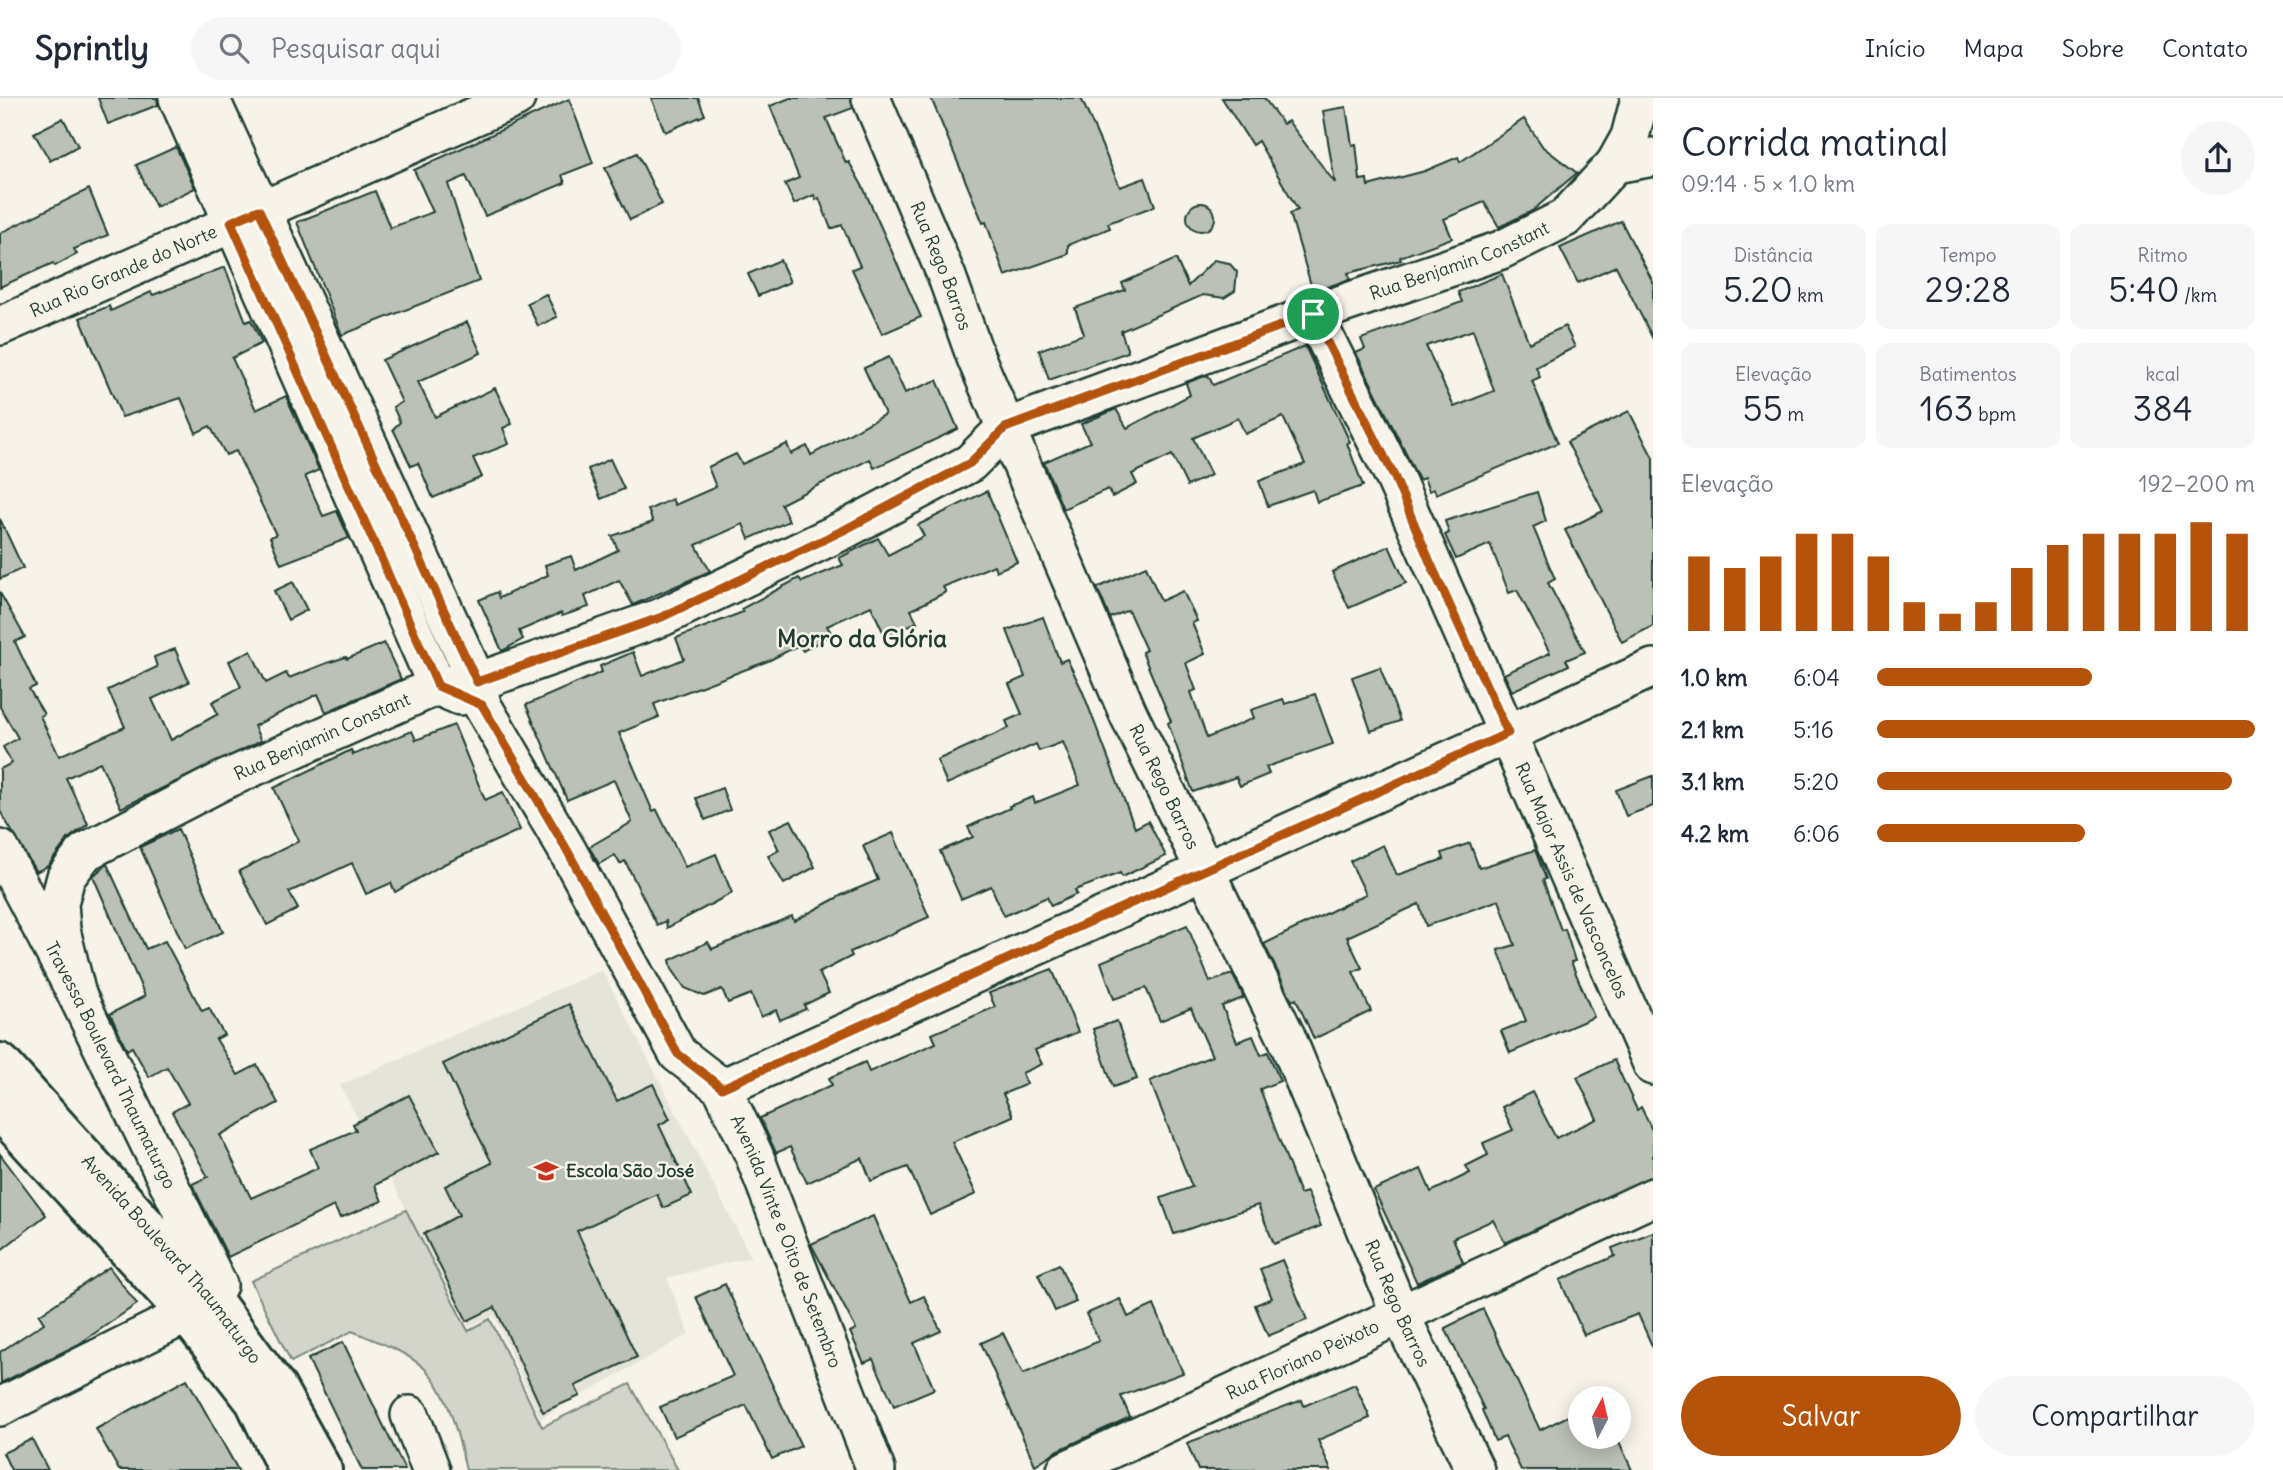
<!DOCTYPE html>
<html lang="pt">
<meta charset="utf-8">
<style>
:root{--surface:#fff;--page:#f6f6f7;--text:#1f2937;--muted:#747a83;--line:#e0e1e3;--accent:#b45309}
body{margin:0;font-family:Delius,sans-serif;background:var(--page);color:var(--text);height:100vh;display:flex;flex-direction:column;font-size:26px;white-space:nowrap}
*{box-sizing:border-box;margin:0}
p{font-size:23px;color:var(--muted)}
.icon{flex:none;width:38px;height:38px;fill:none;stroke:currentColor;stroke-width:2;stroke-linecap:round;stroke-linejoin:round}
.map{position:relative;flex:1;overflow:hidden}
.drawer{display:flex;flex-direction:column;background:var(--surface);width:630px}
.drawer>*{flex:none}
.needle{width:46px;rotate:7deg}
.tools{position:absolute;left:1568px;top:1288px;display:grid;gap:14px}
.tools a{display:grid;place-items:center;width:63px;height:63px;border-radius:50%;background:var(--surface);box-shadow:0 4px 18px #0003;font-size:35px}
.pin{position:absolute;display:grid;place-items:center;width:60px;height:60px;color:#fff;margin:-30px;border:4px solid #fff;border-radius:50%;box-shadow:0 2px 7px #0007}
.round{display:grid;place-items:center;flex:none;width:74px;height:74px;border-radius:37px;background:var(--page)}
.summary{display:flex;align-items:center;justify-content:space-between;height:119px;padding:0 28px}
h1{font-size:38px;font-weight:600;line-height:52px}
.stats{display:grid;grid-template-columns:repeat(3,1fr);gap:10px;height:119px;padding:7px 28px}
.stats div{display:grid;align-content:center;border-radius:14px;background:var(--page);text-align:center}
.stats b{font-size:35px;font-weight:600}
.stats small{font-size:19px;font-weight:400}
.stats p{font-size:19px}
.chart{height:196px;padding:14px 28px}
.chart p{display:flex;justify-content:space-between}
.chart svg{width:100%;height:126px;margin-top:7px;stroke:var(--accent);stroke-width:6}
.action{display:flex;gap:14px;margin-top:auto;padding:14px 28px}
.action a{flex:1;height:80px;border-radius:42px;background:var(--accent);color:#fff;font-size:28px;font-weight:600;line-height:80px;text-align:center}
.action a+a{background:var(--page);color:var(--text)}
ul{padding:0 28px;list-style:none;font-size:23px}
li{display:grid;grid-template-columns:112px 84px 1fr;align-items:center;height:52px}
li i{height:18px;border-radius:9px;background:var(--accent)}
header{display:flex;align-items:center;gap:42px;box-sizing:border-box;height:98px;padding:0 35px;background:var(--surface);border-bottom:2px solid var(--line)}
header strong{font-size:33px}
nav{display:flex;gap:38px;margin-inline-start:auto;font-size:24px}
.search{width:490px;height:63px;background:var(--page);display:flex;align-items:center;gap:18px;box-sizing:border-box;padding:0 24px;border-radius:38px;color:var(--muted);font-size:26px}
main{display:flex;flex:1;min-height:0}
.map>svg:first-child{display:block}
.built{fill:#e5e4d9}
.green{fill:#d3d5ca;stroke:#79897f;stroke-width:2}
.building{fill:#bbc1b6;stroke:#1f3d34;stroke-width:2;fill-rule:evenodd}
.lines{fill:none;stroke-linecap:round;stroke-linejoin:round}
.minor-casing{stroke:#1f3d34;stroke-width:42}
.major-casing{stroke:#1f3d34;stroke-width:44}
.minor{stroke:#f7f3e8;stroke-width:37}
.major{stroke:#f7f3e8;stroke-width:38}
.route-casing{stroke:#fff;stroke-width:14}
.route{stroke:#b45309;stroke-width:9}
.labels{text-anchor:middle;stroke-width:5;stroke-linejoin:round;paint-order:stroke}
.street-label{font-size:18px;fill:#1f3d34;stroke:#f7f3e8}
.poi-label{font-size:18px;font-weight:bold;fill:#1f3d34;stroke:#f7f3e8;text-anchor:start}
.district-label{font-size:24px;font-weight:bold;fill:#1f3d34;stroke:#f7f3e8}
</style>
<header>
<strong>Sprintly</strong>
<div class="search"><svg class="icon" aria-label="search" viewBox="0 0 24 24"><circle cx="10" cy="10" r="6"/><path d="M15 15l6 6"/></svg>Pesquisar aqui</div>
<nav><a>Início</a><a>Mapa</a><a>Sobre</a><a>Contato</a></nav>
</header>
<main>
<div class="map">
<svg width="1653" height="1372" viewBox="0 0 1653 1372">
<rect width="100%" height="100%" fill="#f7f3e8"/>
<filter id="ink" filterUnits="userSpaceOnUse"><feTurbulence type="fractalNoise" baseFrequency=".0143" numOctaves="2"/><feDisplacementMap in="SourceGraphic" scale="14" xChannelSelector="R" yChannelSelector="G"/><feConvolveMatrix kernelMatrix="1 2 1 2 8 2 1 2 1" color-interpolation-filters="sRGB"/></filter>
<g filter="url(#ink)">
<polygon class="built" points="602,872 751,1159 667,1180 689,1236 540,1321 494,1217 469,1228 340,987"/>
<path class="green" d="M406 1112 468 1233 490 1221 542 1329 630 1286 678 1372H466C459 1341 449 1294 425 1271 406 1253 376 1243 352 1233L291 1264 251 1183Z"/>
<g class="building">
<polygon points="98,0 157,0 158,7 108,26"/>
<polygon points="651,0 698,0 705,17 665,34"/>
<polygon points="790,0 850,0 853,10 826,20 846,65 849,64 863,89 921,219 882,236 852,171 860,168 842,127 831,131 819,100 816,102 814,97 794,106 785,86 799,80 770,8"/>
<polygon points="931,0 1081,0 1120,89 1145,80 1155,108 1108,125 1110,130 1068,147 1068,156 1005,178 986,124 983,125"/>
<polygon points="1222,0 1264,0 1283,26 1288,23 1335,85 1323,13 1346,9 1352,47 1356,46 1360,82 1367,81 1368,88 1425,73 1458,59 1460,64 1524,21 1543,49 1577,75 1532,113 1499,129 1484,104 1444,121 1452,140 1400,159 1401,162 1348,175 1350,181 1313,194 1290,115 1298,112 1258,43 1252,47"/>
<polygon points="569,1 593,65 562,77 565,85 485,118 466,78 448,86 479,183 342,237 297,124 375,93 390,130 433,114 414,72"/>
<polygon points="63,20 78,48 50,63 34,35"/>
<polygon points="176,49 195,90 156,109 136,67"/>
<polygon points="637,55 662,106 630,122 605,70"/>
<polygon points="89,91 108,137 74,151 77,156 55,168 53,165 0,189 0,135"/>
<circle cx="1201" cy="119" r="14"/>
<polygon points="1621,123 1653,184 1653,241 1616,168 1578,185 1560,150"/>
<polygon points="1176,161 1188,188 1214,162 1229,165 1237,174 1235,193 1224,200 1203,197 1121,233 1128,254 1049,282 1039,252 1084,236 1075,210 1125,192 1122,185"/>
<polygon points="780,162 790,184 758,198 748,176"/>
<polygon points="225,169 246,224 251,222 262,245 232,260 256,312 286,298 319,372 305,378 323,418 337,413 349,440 281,466 270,439 276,437 236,353 226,357 210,328 196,335 181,300 122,319 80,220 109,208 111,213 151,194 153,197"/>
<path d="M1502 176 1529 245 1565 228 1575 249 1536 269 1540 279 1532 283 1558 345 1436 396 1434 391 1429 393 1424 380 1419 382 1356 255 1365 251 1361 241 1462 204 1458 194ZM1473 232 1494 293 1454 309 1426 248Z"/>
<polygon points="546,196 557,219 538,228 527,205"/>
<polygon points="467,224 481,255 418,284 435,319 495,290 512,326 503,330 509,346 473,360 482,379 433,400 418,365 411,368 393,331 400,324 393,309 402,304 382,262"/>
<polygon points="1305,248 1350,344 1347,345 1363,388 1317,404 1313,392 1268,408 1259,383 1305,366 1283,319 1245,336 1238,320 1193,340 1211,377 1187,388 1172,357 1132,376 1137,386 1112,399 1108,391 1063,411 1044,364 1090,344 1081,326 1116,311 1127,330 1190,297 1186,285 1208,277 1213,287"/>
<polygon points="889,259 905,295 937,282 958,331 874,370 870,361 781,406 789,423 749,441 743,426 696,447 710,473 633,507 619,482 585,498 589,509 562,518 561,515 519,533 523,541 502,553 479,502 497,494 499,500 548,477 545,467 571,458 576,472 618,452 612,438 653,424 648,412 672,401 675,407 716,389 708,369 736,356 742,366 787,346 791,356 807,348 811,357 885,316 864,270"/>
<polygon points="1629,313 1653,360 1653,528 1622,544 1565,432 1603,413 1567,344"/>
<polygon points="610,361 624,391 601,401 588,371"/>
<polygon points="987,393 1017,464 996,473 994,467 943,489 946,494 911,512 917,524 885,538 871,508 827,528 832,536 803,553 799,547 768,563 654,606 659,619 619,635 653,714 657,712 685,769 716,756 732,795 667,830 666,823 657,827 625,763 620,766 615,757 599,766 589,749 632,724 614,682 567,702 526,607 602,574 600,568 633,554 642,578 684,561 676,540 743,514 741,511 799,480 802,484 843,467 839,460 878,440 888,457 924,438 918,427"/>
<polygon points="1537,394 1546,423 1533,429 1555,481 1548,485 1585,554 1566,562 1569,567 1512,593 1504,576 1550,555 1517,492 1509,495 1490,446 1456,461 1445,437 1449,435 1445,423"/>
<polygon points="0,421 23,470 0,481"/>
<polygon points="1389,448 1406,485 1349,510 1332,474"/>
<polygon points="1146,468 1161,503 1183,493 1197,523 1192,525 1205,556 1186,565 1196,592 1191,594 1207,640 1254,620 1251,612 1283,601 1285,606 1315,596 1333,646 1266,669 1269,676 1240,688 1236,679 1193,694 1168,625 1171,623 1142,554 1146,552 1128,512 1110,520 1097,490"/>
<polygon points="293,484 307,512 288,522 274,493"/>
<polygon points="0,495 25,539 15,544 36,588 29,591 44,616 40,618 59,658 125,629 108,592 157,569 154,559 175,551 189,584 152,601 171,642 218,616 212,604 241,589 229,563 251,553 266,585 286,575 289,580 327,565 346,559 347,561 384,545 401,581 326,614 318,596 254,628 261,643 121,710 100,664 66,680 88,726 68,741 48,768 36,774 0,713 0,671 12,665 3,649 18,640 0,609"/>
<polygon points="1043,519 1060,564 1067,561 1082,592 1135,730 1148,723 1166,758 1122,779 1120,775 1075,792 1077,796 1051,808 1047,799 1004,818 991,788 961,801 940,753 973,739 968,729 1010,710 1009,708 1033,699 1035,705 1080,687 1063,644 1039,653 1036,646 947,686 937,662 1009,630 1006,623 1022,616 1009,586 1025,579 1007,532"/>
<polygon points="1380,569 1400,623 1371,633 1352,579"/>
<polygon points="454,627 485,702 503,694 520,732 444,766 395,794 391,785 366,796 352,765 289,794 298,811 267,827 239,773 299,743 274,690 351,652 353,657 412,633 416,642"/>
<polygon points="1653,678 1653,708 1626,718 1616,692"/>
<polygon points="722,690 730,712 705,722 696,700"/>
<polygon points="791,722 815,769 784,786 768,758 779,752 769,732"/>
<polygon points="178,731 223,834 185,851 140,749"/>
<polygon points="893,735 929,819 850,854 852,858 819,875 829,895 804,907 806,911 780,922 776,912 761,919 751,896 728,905 722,891 704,898 685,890 672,871 670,862 708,844 712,851 792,818 794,823 842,797 878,782 863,748"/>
<polygon points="1470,745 1479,770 1535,752 1546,781 1543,782 1561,832 1565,831 1575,863 1571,864 1594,919 1510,955 1501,933 1526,923 1498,852 1515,847 1499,802 1426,828 1419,806 1347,839 1362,870 1353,874 1371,913 1314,941 1296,901 1292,903 1264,846 1366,796 1350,763 1383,747 1397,777 1444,761 1442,755"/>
<polygon points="107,766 146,851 165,843 202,913 209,910 224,937 216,941 238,977 257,967 278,1005 220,1037 251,1100 318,1070 310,1051 356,1032 353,1026 409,997 439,1054 375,1087 382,1103 340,1120 334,1108 228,1159 192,1086 208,1079 172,1014 188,1005 167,969 149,979 132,949 127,952 110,916 145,898 93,778"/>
<polygon points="1187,827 1210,884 1232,876 1242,895 1243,900 1222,908 1237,944 1253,938 1261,957 1268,954 1280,983 1260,991 1300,1096 1307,1094 1321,1128 1274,1146 1258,1107 1174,1136 1161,1100 1192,1089 1150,983 1212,958 1191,910 1160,923 1146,890 1114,901 1101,864"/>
<polygon points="1052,871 1078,934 1035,952 1042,966 1022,975 1027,986 1003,996 1013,1018 952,1044 976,1096 930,1117 908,1069 871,1083 862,1060 807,1085 790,1049 776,1055 760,1020 832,987 829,980 865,964 869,974 936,945 932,936 995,909 989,895"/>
<polygon points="569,906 617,1003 653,986 670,1021 659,1027 692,1097 663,1110 657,1096 577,1133 637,1259 575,1288 580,1298 543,1314 495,1209 467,1223 424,1136 459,1117 445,1088 492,1065 443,966"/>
<polygon points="1117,923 1137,981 1113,989 1093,931"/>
<polygon points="1614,962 1637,1012 1641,1009 1653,1034 1653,1078 1505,1145 1493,1122 1453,1140 1463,1164 1417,1185 1374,1092 1421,1071 1431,1094 1470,1075 1466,1068 1488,1057 1483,1045 1513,1032 1502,1009 1532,994 1556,1040 1597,1021 1577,979"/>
<polygon points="0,1056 46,1117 0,1153"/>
<polygon points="873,1118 911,1204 924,1198 941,1233 914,1245 934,1291 894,1308 873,1261 864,1265 850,1234 856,1231 811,1146"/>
<polygon points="1653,1134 1653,1250 1638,1216 1584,1237 1560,1182 1615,1158 1612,1150"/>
<polygon points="1282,1162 1307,1222 1268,1238 1255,1207 1272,1200 1260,1171"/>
<polygon points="1059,1166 1076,1204 1055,1213 1038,1176"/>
<polygon points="109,1169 137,1206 79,1246 1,1285 0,1254 44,1225 39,1217"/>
<polygon points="725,1186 801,1348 772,1361 746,1307 674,1339 660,1309 733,1278 696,1199"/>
<polygon points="1120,1201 1128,1219 1154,1207 1183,1275 1121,1298 1130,1319 1057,1353 1035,1367 981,1245 1003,1235 1023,1276 1099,1243 1086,1216"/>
<polygon points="1483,1211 1540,1332 1580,1312 1580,1339 1617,1339 1632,1372 1521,1372 1505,1339 1495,1343 1482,1312 1484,1311 1445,1230"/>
<polygon points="343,1244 405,1372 362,1372 308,1261"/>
<polygon points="187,1281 238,1372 119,1372 96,1331"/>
<polygon points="1355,1286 1370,1320 1318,1342 1331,1372 1198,1372 1187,1345 1302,1302 1304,1308"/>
<polygon points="32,1341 48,1372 11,1372 3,1355"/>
</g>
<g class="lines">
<g class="minor-casing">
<g id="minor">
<polyline points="178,0 437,588 460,598"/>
<path id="s1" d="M210 0 477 584 482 607 567 752 678 956 722 990 754 1057 876 1372"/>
<path id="s2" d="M871 0 947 179 976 260 1128 615 1286 938 1401 1218 1475 1372"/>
<polyline points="1615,66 1630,39 1640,0"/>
<path id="s3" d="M1313 216 1395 380 1653 968"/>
<path id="s4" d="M0 228 516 0"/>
<path id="s5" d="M0 751 77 897 218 1187 210 1199 187 1216 0 1309"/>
<path id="s6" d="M77 897 61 832 59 805 66 779 85 754 222 683 437 588 477 584 662 519 846 431 970 365 1005 330 1313 216 1501 152 1565 120 1615 66 1653 59"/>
<polyline points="722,990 1653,570"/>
<polyline points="410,1317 431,1372"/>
<path id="s7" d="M1066 1372 1653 1099"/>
</g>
</g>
<g class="major-casing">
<g id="major">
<path id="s8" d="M0 965 210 1199 276 1289 322 1372"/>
<polyline points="0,1012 187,1216 255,1303 288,1372"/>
</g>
</g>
<use href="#minor" class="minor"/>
<use href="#major" class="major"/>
</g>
</g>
<g class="lines" filter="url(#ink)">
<g class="route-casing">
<polygon id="route" points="259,112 477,584 662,519 846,431 970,365 1005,330 1313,216 1395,380 1430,464 1508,635 722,990 678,956 567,752 482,607 438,588 231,124"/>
</g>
<use href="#route" class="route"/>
</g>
<defs>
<g id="school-bare" transform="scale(1.89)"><path d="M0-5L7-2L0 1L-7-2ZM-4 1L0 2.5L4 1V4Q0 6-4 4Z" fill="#c8321e" stroke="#f7f3e8" stroke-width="2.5" paint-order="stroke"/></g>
</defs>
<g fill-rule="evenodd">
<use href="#school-bare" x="546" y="1073"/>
</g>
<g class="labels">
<g class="street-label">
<text dy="6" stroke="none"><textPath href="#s6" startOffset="1656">Rua Benjamin Constant</textPath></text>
<text dy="6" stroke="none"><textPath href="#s2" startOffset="182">Rua Rego Barros</textPath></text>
<text dy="6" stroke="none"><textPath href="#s4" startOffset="135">Rua Rio Grande do Norte</textPath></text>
<text dy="6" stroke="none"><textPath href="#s6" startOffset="416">Rua Benjamin Constant</textPath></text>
<text dy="6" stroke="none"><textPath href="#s2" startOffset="749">Rua Rego Barros</textPath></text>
<text dy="6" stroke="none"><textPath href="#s3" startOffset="623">Rua Major Assis de Vasconcelos</textPath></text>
<text dy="6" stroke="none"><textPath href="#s5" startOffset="243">Travessa Boulevard Thaumaturgo</textPath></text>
<text dy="6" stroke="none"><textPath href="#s1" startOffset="1288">Avenida Vinte e Oito de Setembro</textPath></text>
<text dy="6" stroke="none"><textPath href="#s8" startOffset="261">Avenida Boulevard Thaumaturgo</textPath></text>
<text dy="6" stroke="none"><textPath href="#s2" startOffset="1316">Rua Rego Barros</textPath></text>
<text dy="6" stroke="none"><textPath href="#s7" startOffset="261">Rua Floriano Peixoto</textPath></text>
</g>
<g class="poi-label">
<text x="566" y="1079">Escola São José</text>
</g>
<g class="district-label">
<text x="862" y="549">Morro da Glória</text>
</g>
</g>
</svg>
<div class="tools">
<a><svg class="needle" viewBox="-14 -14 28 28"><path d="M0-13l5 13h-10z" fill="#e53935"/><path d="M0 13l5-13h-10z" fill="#747a83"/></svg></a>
</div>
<div class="pin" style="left:1313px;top:216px;background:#1e9e55"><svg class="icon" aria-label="arrive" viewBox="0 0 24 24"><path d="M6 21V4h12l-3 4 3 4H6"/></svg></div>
</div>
<section class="drawer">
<div class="summary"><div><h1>Corrida matinal</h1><p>09:14 · 5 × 1.0 km</p></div><a class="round"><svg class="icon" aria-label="share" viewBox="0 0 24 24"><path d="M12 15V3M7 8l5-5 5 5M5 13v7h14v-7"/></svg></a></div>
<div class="stats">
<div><p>Distância</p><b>5.20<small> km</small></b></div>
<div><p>Tempo</p><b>29:28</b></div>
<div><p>Ritmo</p><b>5:40<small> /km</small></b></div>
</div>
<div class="stats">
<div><p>Elevação</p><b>55<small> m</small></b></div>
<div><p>Batimentos</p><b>163<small> bpm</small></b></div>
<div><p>kcal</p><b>384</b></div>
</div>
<div class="chart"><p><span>Elevação</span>192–200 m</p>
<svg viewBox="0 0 160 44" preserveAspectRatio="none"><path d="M5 44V18M15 44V22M25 44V18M35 44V10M45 44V10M55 44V18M65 44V34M75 44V38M85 44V34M95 44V22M105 44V14M115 44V10M125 44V10M135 44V10M145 44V6M155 44V10"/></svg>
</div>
<ul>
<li><b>1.0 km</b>6:04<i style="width:57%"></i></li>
<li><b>2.1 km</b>5:16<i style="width:100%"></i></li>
<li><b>3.1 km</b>5:20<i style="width:94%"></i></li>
<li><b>4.2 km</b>6:06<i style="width:55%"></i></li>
</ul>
<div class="action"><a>Salvar</a><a>Compartilhar</a></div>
</section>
</main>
